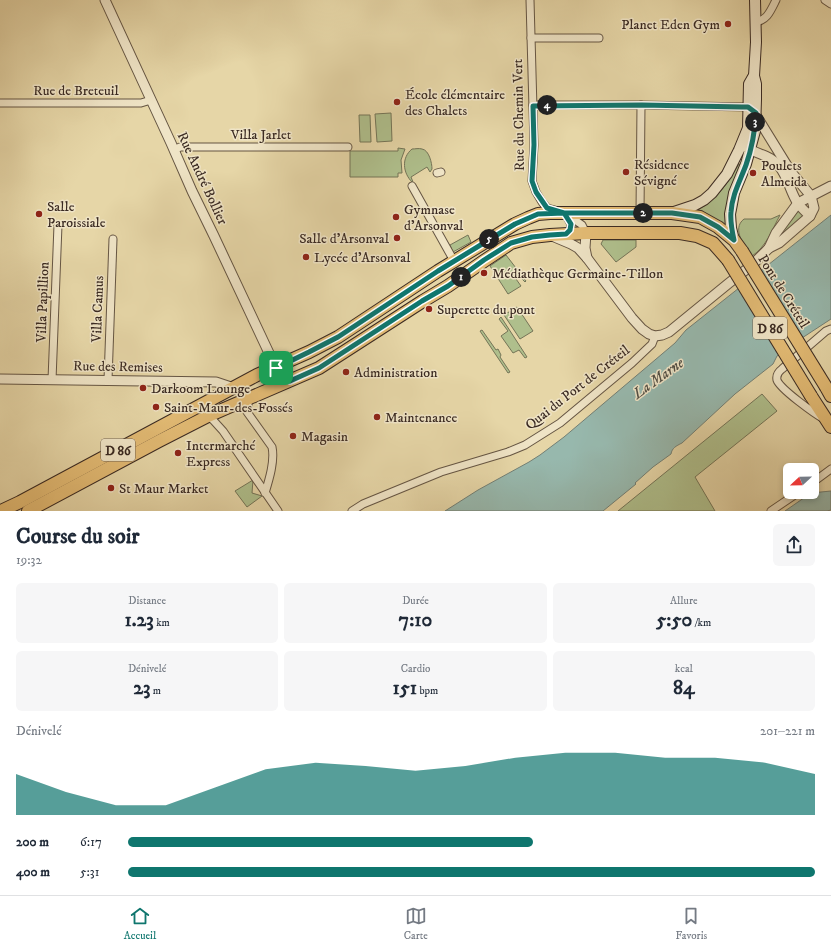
<!DOCTYPE html>
<html lang="fr">
<meta charset="utf-8">
<style>
:root{--surface:#fff;--page:#f6f6f7;--text:#1f2937;--muted:#747a83;--line:#e0e1e3;--accent:#0f766e}
body{margin:0;font-family:"IM FELL DW Pica",serif;background:var(--page);color:var(--text);height:100vh;display:flex;flex-direction:column;font-size:15px;white-space:nowrap}
*{box-sizing:border-box;margin:0}
p{font-size:13px;color:var(--muted)}
.icon{flex:none;width:22px;height:22px;fill:none;stroke:currentColor;stroke-width:2;stroke-linecap:round;stroke-linejoin:round}
.map{position:relative;height:511px;overflow:hidden}
.details{display:flex;flex-direction:column;background:var(--surface);flex:1}
.details>*{flex:none}
.needle{width:26px;rotate:248deg}
.tools{position:absolute;left:783px;top:463px;display:grid;gap:8px}
.tools a{display:grid;place-items:center;width:36px;height:36px;border-radius:6px;background:var(--surface);box-shadow:0 2px 6px #0003;font-size:20px}
.pin{position:absolute;display:grid;place-items:center;width:34px;height:34px;color:#fff;margin:-17px;border-radius:8px;box-shadow:0 2px 6px #0006}
.km{position:absolute;width:20px;height:20px;margin:-10px;border-radius:50%;background:#222;color:#fff;font-size:11px;line-height:20px;text-align:center}
.round{display:grid;place-items:center;flex:none;width:42px;height:42px;border-radius:6px;background:var(--page)}
.headline{display:flex;align-items:center;justify-content:space-between;height:68px;padding:0 16px}
h1{font-size:22px;font-weight:800;line-height:30px}
.stats{display:grid;grid-template-columns:repeat(3,1fr);gap:6px;height:68px;padding:4px 16px}
.stats div{display:grid;align-content:center;border-radius:6px;background:var(--page);text-align:center}
.stats b{font-size:20px;font-weight:800}
.stats small{font-size:11px;font-weight:400}
.stats p{font-size:11px}
.chart{height:112px;padding:8px 16px}
.chart p{display:flex;justify-content:space-between}
.chart svg{width:100%;height:72px;margin-top:4px;fill:var(--accent);opacity:.7}
ul{padding:0 16px;list-style:none;font-size:13px}
li{display:grid;grid-template-columns:64px 48px 1fr;align-items:center;height:30px}
li i{height:10px;border-radius:5px;background:var(--accent)}
.dock{display:flex;justify-content:space-around;align-items:center;height:56px;border-top:1px solid var(--line);background:var(--surface);font-size:11px;color:var(--muted)}
.dock a{display:grid;justify-items:center;gap:2px}
.dock .on{color:var(--accent)}
.map>svg:first-child{display:block}
.green{fill:#afbf8c;stroke:#747457}
.water{fill:#97b8ad;stroke:#727f75}
.pier{fill:#e6d6a7}
.lines{fill:none;stroke-linecap:round;stroke-linejoin:round}
.minor-casing{stroke:#655543;stroke-width:9}
.tertiary-casing{stroke:#655543;stroke-width:11}
.secondary-casing{stroke:#3a2a22;stroke-width:12}
.primary-casing{stroke:#3a2a22;stroke-width:14}
.minor{stroke:#efe4c6;stroke-width:7}
.tertiary{stroke:#efe4c6;stroke-width:9}
.secondary{stroke:#efe4c6;stroke-width:10}
.primary{stroke:#e3bb74;stroke-width:12}
.primary-bridge-casing{stroke:#3a2a22;stroke-width:14;stroke-linecap:butt}
.primary-bridge{stroke:#e3bb74;stroke-width:12}
.route-casing{stroke:#fff;stroke-width:8}
.route{stroke:#0f766e;stroke-width:5}
.poi-dot{fill:#8f2418;stroke:#efe4c6;stroke-width:1.5}
.labels{text-anchor:middle;stroke-width:3;stroke-linejoin:round;paint-order:stroke}
.shield{fill:#efe4c6;stroke:#706253;stroke-width:1}
.shield-label{font-size:13px;font-weight:bold;fill:#3a2a22}
.poi-label{font-size:14px;fill:#3a2a22;stroke:#efe4c6;text-anchor:start}
.street-label{font-size:14px;fill:#3a2a22;stroke:#efe4c6}
.water-label{font-size:15px;font-style:italic;fill:#514e45;stroke:#efe4c6}
</style>
<div class="map">
<svg width="831" height="511" viewBox="0 0 831 511">
<rect width="100%" height="100%" fill="#e6d6a7"/>
<filter id="stains"><feTurbulence type="fractalNoise" baseFrequency=".005" numOctaves="4"/><feColorMatrix values="0 0 0 0 .2 0 0 0 0 .09 0 0 0 0 .02 0 0 0 .5 -.17"/></filter>
<radialGradient id="worn" r=".72"><stop offset=".6" stop-color="#630" stop-opacity="0"/><stop offset="1" stop-color="#630" stop-opacity=".3"/></radialGradient>
<g class="green">
<polygon points="391,113 392,141 377,142 375,114"/>
<polygon points="359,115 370,115 371,142 360,142"/>
<polygon points="398,148 405,149 401,160 402,173 398,173 398,177 350,177 350,151 398,151"/>
<path d="M412 149C415 149 419 148 422 149 429 150 432 163 432 169L430 172 427 167 411 177 413 182H412C403 173 401 158 412 149Z"/>
<path d="M739 164 741 165 726 228 696 211C718 199 726 185 739 164Z"/>
<polygon points="799,210 806,216 776,241 781,232"/>
<path d="M780 215C772 230 766 247 752 256 745 247 731 229 744 219H771Z"/>
<polygon points="468,235 471,242 453,252 450,245"/>
<polygon points="603,240 636,240 636,247 616,262 601,244"/>
<polygon points="506,255 526,281 525,282 519,276 516,279 521,286 508,294 490,266"/>
<polygon points="517,307 533,331 520,339 504,315"/>
<polygon points="501,317 527,357 525,358 519,350 513,353 501,336 508,331 499,319"/>
<polygon points="482,330 496,350 498,349 501,355 500,357 510,372 508,373 480,331"/>
<polygon points="762,394 777,411 695,477 715,511 618,511"/>
<polygon points="253,480 252,493 262,496 247,507 235,491"/>
</g>
<g class="water">
<path d="M831 215V319L802 338 777 356 773 364 735 394 682 443C676 446 672 448 671 454L653 467 635 483 636 484 603 511H445L478 490 529 462 540 455 564 437 675 343 686 330Z"/>
<polygon points="831,491 831,510 827,511 785,511 811,493"/>
</g>
<polygon class="pier" points="758,269 802,340 780,356 737,286"/>
<g class="lines">
<g class="minor-casing">
<g id="minor">
<polyline points="530,0 534,145 532,181 536,192 542,202 547,208 555,210"/>
<polyline points="825,0 831,4"/>
<path d="M755 22C767 21 771 10 776 0"/>
<polyline points="531,38 599,38"/>
<polyline points="0,103 141,103 151,100"/>
<polyline points="533,105 641,105 748,107"/>
<polyline points="174,150 180,147 348,147"/>
<polyline points="437,173 441,172"/>
<polyline points="412,186 454,261"/>
<polyline points="640,213 641,105"/>
<polyline points="568,215 582,225 586,233"/>
<polyline points="565,234 570,230 571,224 566,215"/>
<polyline points="276,368 282,375 290,381"/>
<polyline points="52,380 58,225"/>
<polyline points="108,380 113,239"/>
<path d="M248 399V406L247 412 272 447C275 461 269 480 265 493"/>
<polyline points="208,416 213,420 223,431 278,511"/>
<path d="M824 419C815 414 780 389 777 380 776 375 778 372 782 369L826 331 831 329"/>
<polyline points="812,483 831,469"/>
<polyline points="352,511 363,504 441,472 508,452 525,445 560,423 632,363 652,344 655,336"/>
<polyline points="771,511 799,492"/>
</g>
</g>
<g class="tertiary-casing">
<g id="tertiary">
<polyline points="105,0 171,143 192,191 214,236 276,368"/>
<path d="M745 146C756 155 770 154 779 166 788 177 790 191 797 202 800 207 806 212 810 216"/>
<polyline points="586,233 585,248 587,258"/>
<polyline points="552,236 571,244 578,248 587,258 632,318 642,329 649,334 655,336 662,335 669,332 729,283 752,265 769,248 779,243 810,216 814,208 811,196 791,172 754,112"/>
<polyline points="769,248 776,233 798,203 831,186"/>
<polyline points="0,379 216,382 234,388"/>
</g>
</g>
<g class="secondary-casing">
<g id="secondary">
<polyline points="674,212 695,205 704,200 712,193 727,174 739,150 748,128 749,84 753,77"/>
<polyline points="734,240 731,228 730,214 732,204 734,193 746,164 755,131 756,99 756,84 754,76 756,42 755,0"/>
</g>
</g>
<g class="primary-casing">
<g id="primary">
<polyline points="826,387 831,396"/>
<polyline points="811,396 831,427"/>
<polyline points="1,511 20,502 257,375 309,352 338,337 438,271 515,224 528,218 538,214 550,213 672,213 700,217 718,227 734,240 742,251"/>
<polyline points="28,511 159,441 208,416 319,368 423,301 448,286 484,261 511,243 532,237 550,235 586,233 680,233 697,236 713,243 728,260"/>
</g>
</g>
<use href="#minor" class="minor"/>
<use href="#tertiary" class="tertiary"/>
<use href="#secondary" class="secondary"/>
<use href="#primary" class="primary"/>
<g class="primary-bridge-casing">
<g id="primary-bridge">
<polyline points="742,251 826,387"/>
<polyline points="728,260 811,396"/>
</g>
</g>
<use href="#primary-bridge" class="primary-bridge"/>
</g>
<g class="lines">
<g class="route-casing">
<path id="route" d="M276 368 282 375 290 381 319 368 422 301 448 286 484 260 511 243 532 237 550 235 566 234 570 230 571 224 564 213H672L700 217 718 227 734 240C732 231 730 222 731 212 732 195 740 181 746 165 752 148 755 131 756 113L748 107H742L642 105 533 106 534 145 532 181 536 192 547 208 564 213 538 214 515 224 438 271 338 337 309 352 276 368"/>
</g>
<use href="#route" class="route"/>
</g>
<g class="poi-dot">
<circle cx="728" cy="24" r="4"/>
<circle cx="397" cy="102" r="4"/>
<circle cx="626" cy="172" r="4"/>
<circle cx="753" cy="173" r="4"/>
<circle cx="39" cy="214" r="4"/>
<circle cx="396" cy="217" r="4"/>
<circle cx="397" cy="238" r="4"/>
<circle cx="306" cy="257" r="4"/>
<circle cx="484" cy="273" r="4"/>
<circle cx="429" cy="309" r="4"/>
<circle cx="346" cy="372" r="4"/>
<circle cx="143" cy="388" r="4"/>
<circle cx="156" cy="407" r="4"/>
<circle cx="377" cy="417" r="4"/>
<circle cx="293" cy="436" r="4"/>
<circle cx="178" cy="453" r="4"/>
<circle cx="111" cy="488" r="4"/>
</g>
<g class="labels">
<g class="shield">
<rect x="753" y="317" width="34" height="22" rx="3"/>
<rect x="101" y="439" width="34" height="22" rx="3"/>
</g>
<g class="shield-label">
<text x="770" y="333">D 86</text>
<text x="118" y="455">D 86</text>
</g>
<g class="poi-label">
<text x="720" y="29" text-anchor="end">Planet Eden Gym</text>
<text x="405" y="99">École élémentaire<tspan x="405" dy="16">des Chalets</tspan></text>
<text x="634" y="169">Résidence<tspan x="634" dy="16">Sévigné</tspan></text>
<text x="761" y="170">Poulets<tspan x="761" dy="16">Almeida</tspan></text>
<text x="47" y="211">Salle<tspan x="47" dy="16">Paroissiale</tspan></text>
<text x="404" y="214">Gymnase<tspan x="404" dy="16">d'Arsonval</tspan></text>
<text x="389" y="243" text-anchor="end">Salle d'Arsonval</text>
<text x="314" y="262">Lycée d'Arsonval</text>
<text x="492" y="278">Médiathèque Germaine-Tillon</text>
<text x="437" y="314">Superette du pont</text>
<text x="354" y="377">Administration</text>
<text x="151" y="393">Darkoom Lounge</text>
<text x="164" y="412">Saint-Maur-des-Fossés</text>
<text x="385" y="422">Maintenance</text>
<text x="301" y="441">Magasin</text>
<text x="186" y="450">Intermarché<tspan x="186" dy="16">Express</tspan></text>
<text x="119" y="493">St Maur Market</text>
</g>
<g class="street-label">
<text x="76" y="95">Rue de Breteuil</text>
<text transform="translate(518 115) rotate(-91)" y="5">Rue du Chemin Vert</text>
<text x="261" y="139">Villa Jarlet</text>
<text transform="translate(203 178) rotate(65)" y="5">Rue André Bollier</text>
<text transform="translate(784 291) rotate(58)" y="5">Pont de Créteil</text>
<text transform="translate(42 302) rotate(-88)" y="5">Villa Papillion</text>
<text transform="translate(97 309) rotate(-88)" y="5">Villa Camus</text>
<text transform="translate(118 366) rotate(1)" y="5">Rue des Remises</text>
<text transform="translate(577 387) rotate(-38)" y="5">Quai du Port de Créteil</text>
</g>
<g class="water-label">
<text transform="translate(658 378) rotate(-36)" y="5">La Marne</text>
</g>
</g>
<rect width="100%" height="100%" filter="url(#stains)"/>
<rect width="100%" height="100%" fill="url(#worn)"/>
</svg>
<div class="tools">
<a><svg class="needle" viewBox="-14 -14 28 28"><path d="M0-13l5 13h-10z" fill="#e53935"/><path d="M0 13l5-13h-10z" fill="#747a83"/></svg></a>
</div>
<div class="pin" style="left:276px;top:368px;background:#1e9e55"><svg class="icon" aria-label="arrive" viewBox="0 0 24 24"><path d="M6 21V4h12l-3 4 3 4H6"/></svg></div>
<b class="km" style="left:461px;top:277px">1</b>
<b class="km" style="left:643px;top:213px">2</b>
<b class="km" style="left:755px;top:122px">3</b>
<b class="km" style="left:547px;top:105px">4</b>
<b class="km" style="left:489px;top:239px">5</b>
</div>
<section class="details">
<div class="headline"><div><h1>Course du soir</h1><p>19:32</p></div><a class="round"><svg class="icon" aria-label="share" viewBox="0 0 24 24"><path d="M12 15V3M7 8l5-5 5 5M5 13v7h14v-7"/></svg></a></div>
<div class="stats">
<div><p>Distance</p><b>1.23<small> km</small></b></div>
<div><p>Durée</p><b>7:10</b></div>
<div><p>Allure</p><b>5:50<small> /km</small></b></div>
</div>
<div class="stats">
<div><p>Dénivelé</p><b>23<small> m</small></b></div>
<div><p>Cardio</p><b>151<small> bpm</small></b></div>
<div><p>kcal</p><b>84</b></div>
</div>
<div class="chart"><p><span>Dénivelé</span>201–221 m</p>
<svg viewBox="0 0 160 44" preserveAspectRatio="none"><path d="M0 44V19L10 30L20 38L30 38L40 27L50 16L60 12L70 14L80 17L90 14L100 9L110 6L120 6L130 9L140 9L150 12L160 19V44z"/></svg>
</div>
<ul>
<li><b>200 m</b>6:17<i style="width:59%"></i></li>
<li><b>400 m</b>5:31<i style="width:100%"></i></li>
</ul>
</section>
<nav class="dock">
<a class="on"><svg class="icon" aria-label="home" viewBox="0 0 24 24"><path d="M3 11l9-7 9 7M6 9v11h12V9"/></svg>Accueil</a>
<a><svg class="icon" aria-label="map" viewBox="0 0 24 24"><path d="M3 6l6-2 6 2 6-2v14l-6 2-6-2-6 2zM9 4v14M15 6v14"/></svg>Carte</a>
<a><svg class="icon" aria-label="saved" viewBox="0 0 24 24"><path d="M7 4h10v16l-5-4-5 4z"/></svg>Favoris</a>
</nav>
